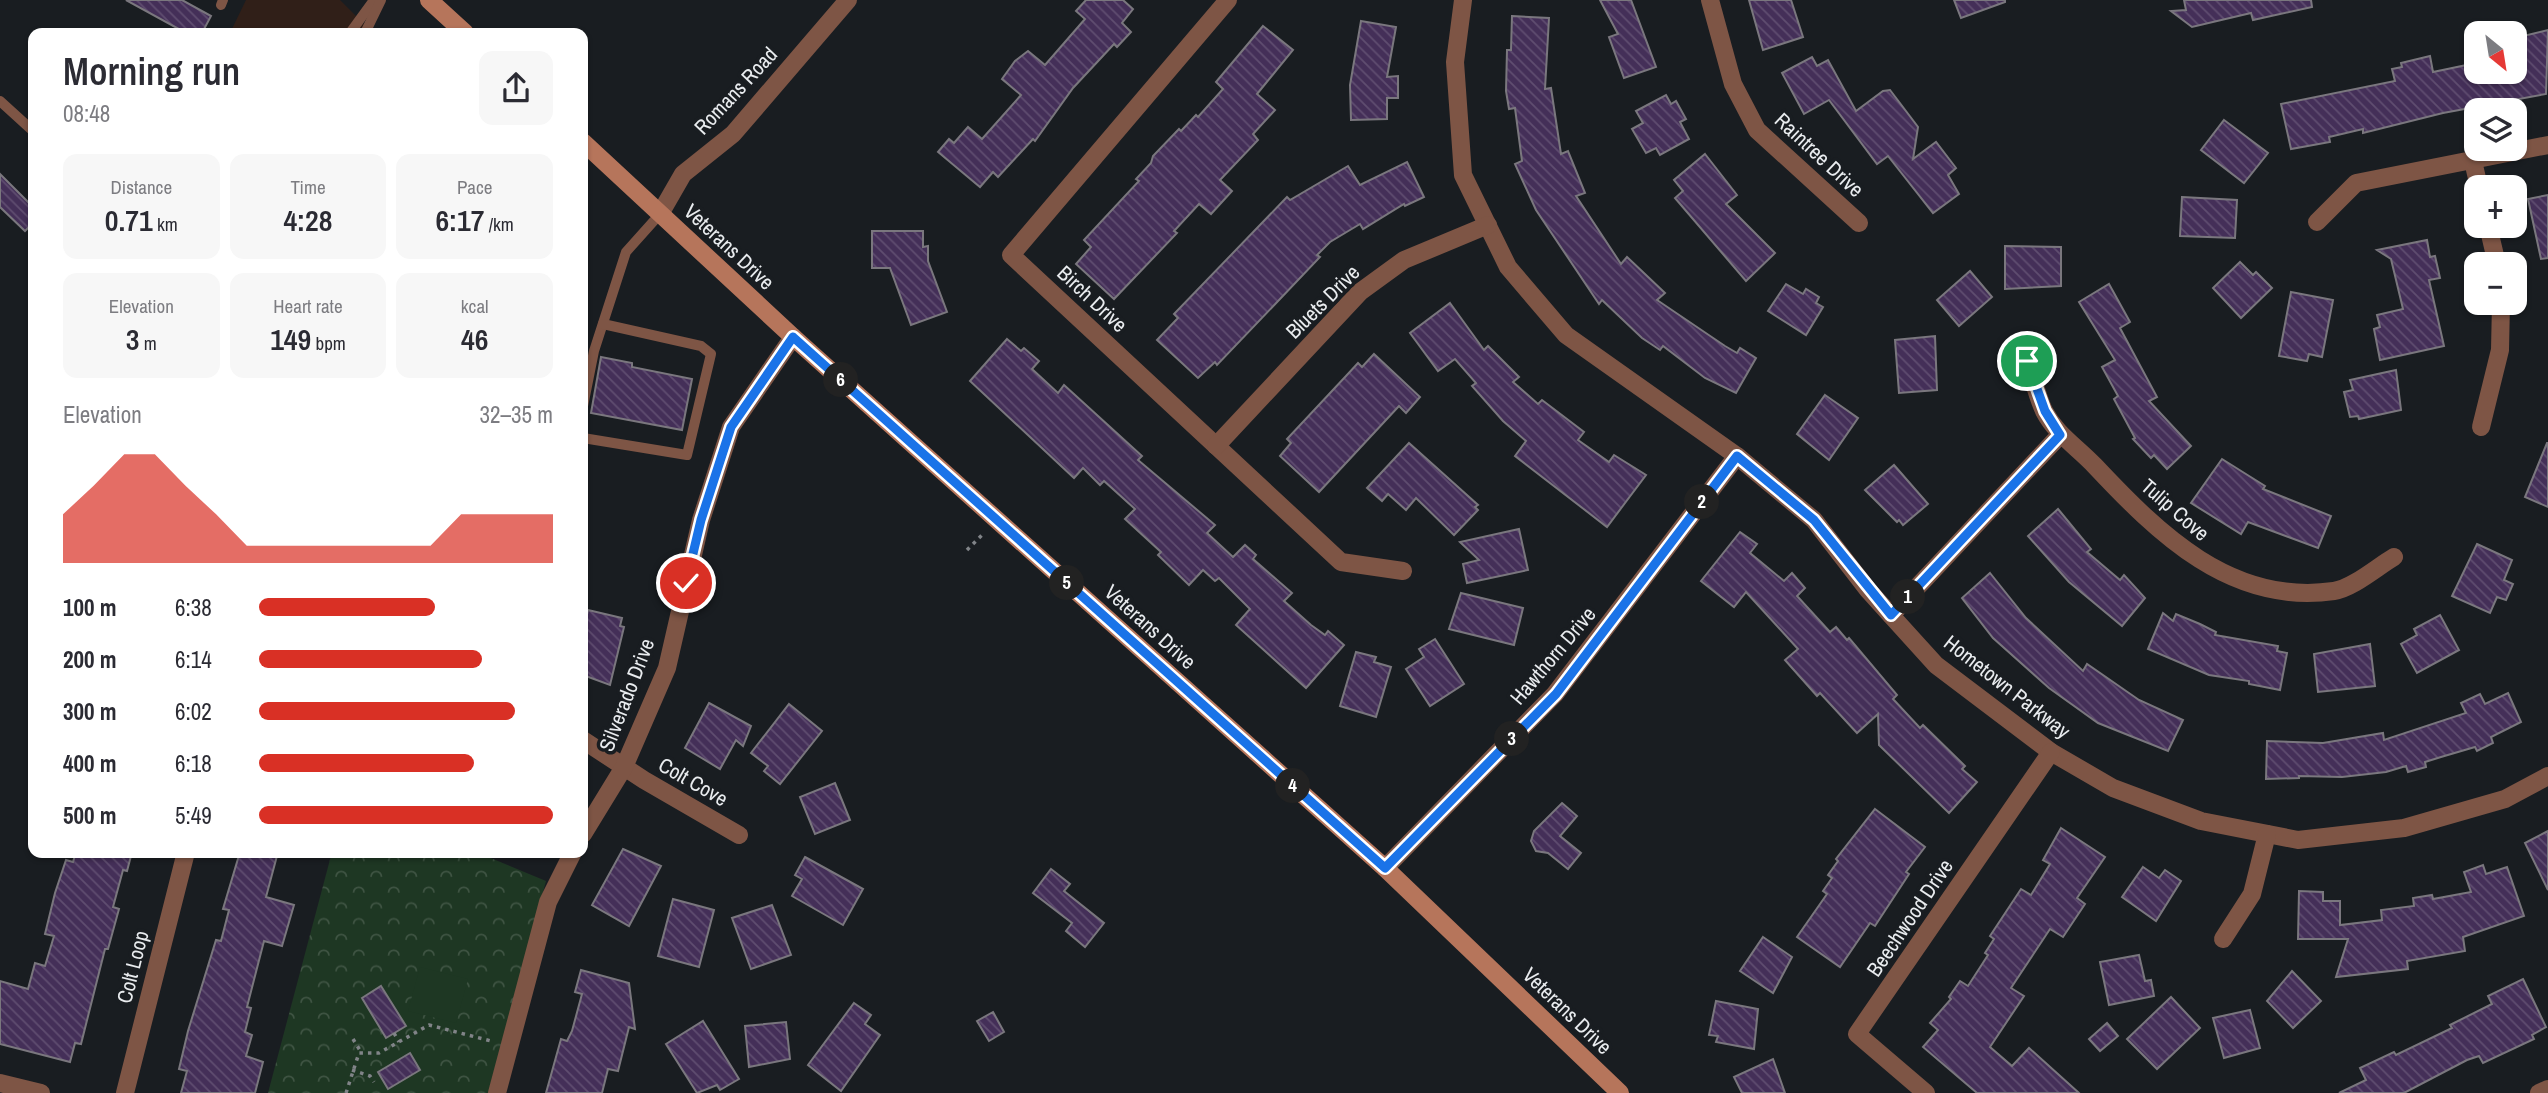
<!DOCTYPE html>
<meta charset="utf-8">
<style>
:root{--surface:#fff;--page:#f7f7f7;--text:#2b2b33;--muted:#7c7c81;--accent:#d93025}
body{margin:0;font-family:"Archivo Narrow",sans-serif;background:var(--page);color:var(--text);height:100vh;display:flex;flex-direction:column;font-size:26px;white-space:nowrap}
*{box-sizing:border-box;margin:0}
p{font-size:23px;color:var(--muted)}
.icon{flex:none;width:38px;height:38px;fill:none;stroke:currentColor;stroke-width:2;stroke-linecap:round;stroke-linejoin:round}
.map{position:relative;flex:1;overflow:hidden}
.details{position:absolute;left:28px;top:28px;width:560px;height:830px;display:flex;flex-direction:column;background:var(--surface);border-radius:14px;box-shadow:0 2px 5px #0004}
.details>*{flex:none}
.needle{width:46px;rotate:150deg}
.buttons{position:absolute;left:2464px;top:21px;display:grid;gap:14px}
.buttons a{display:grid;place-items:center;width:63px;height:63px;border-radius:14px;background:var(--surface);box-shadow:0 2px 5px #0004;font-size:35px}
.pin{position:absolute;display:grid;place-items:center;width:60px;height:60px;color:#fff;margin:-30px;border:4px solid #fff;border-radius:50%;box-shadow:0 2px 7px #0007}
.km{position:absolute;width:35px;height:35px;margin:-18px;border-radius:50%;background:#222;color:#fff;font-size:19px;line-height:35px;text-align:center}
.round{display:grid;place-items:center;flex:none;width:74px;height:74px;border-radius:14px;background:var(--page)}
.headline{display:flex;align-items:center;justify-content:space-between;height:119px;padding:0 35px}
h1{font-size:38px;font-weight:600;line-height:52px}
.metrics{display:grid;grid-template-columns:repeat(3,1fr);gap:10px;height:119px;padding:7px 35px}
.metrics div{display:grid;align-content:center;border-radius:14px;background:var(--page);text-align:center}
.metrics b{font-size:30px;font-weight:600}
.metrics small{font-size:19px;font-weight:400}
.metrics p{font-size:19px}
.chart{height:196px;padding:14px 35px}
.chart p{display:flex;justify-content:space-between}
.chart svg{width:100%;height:126px;margin-top:7px;fill:var(--accent);opacity:.7}
ul{padding:0 35px;list-style:none;font-size:23px}
li{display:grid;grid-template-columns:112px 84px 1fr;align-items:center;height:52px}
li i{height:18px;border-radius:9px;background:var(--accent)}
.map>svg:first-child{display:block}
.commercial{fill:#301f18}
.park{fill:url(#park-crowns)}
.pitch{fill:#1e3723}
.building{fill:url(#building-back-hatch);stroke:#7a777e;stroke-width:2}
.lines{fill:none;stroke-linecap:round;stroke-linejoin:round}
.path{stroke:#818488;stroke-width:3.5;stroke-dasharray:3.5 5;stroke-linecap:butt}
.service{stroke:#7e5545;stroke-width:10}
.minor{stroke:#7e5545;stroke-width:18}
.secondary{stroke:#b6755b;stroke-width:18}
.route-casing{stroke:#fff;stroke-width:14}
.route{stroke:#1a73e8;stroke-width:9}
.labels{text-anchor:middle;stroke-width:7;stroke-linejoin:round;paint-order:stroke}
.street-label{font-size:21px;fill:#e9ecef;stroke:#191d21}
</style>
<div class="map">
<svg width="2548" height="1093" viewBox="0 0 2548 1093">
<defs>
<pattern id="park-crowns" width="20" height="18" patternUnits="userSpaceOnUse" patternTransform="scale(1.75)"><rect width="20" height="18" fill="#1e3723"/><path d="M2 6a3 3 0 1 1 6 0M12 15a3 3 0 1 1 6 0" fill="none" stroke="#3f5443"/></pattern>
<pattern id="building-back-hatch" width="6" height="6" patternUnits="userSpaceOnUse" patternTransform="scale(1.75)"><rect width="6" height="6" fill="#442f58"/><path d="M-1 5l2 2M0 0l6 6M5-1l2 2" fill="none" stroke="#5f4d70"/></pattern>
</defs>
<rect width="100%" height="100%" fill="#191d21"/>
<polygon class="commercial" points="246,0 340,0 373,33 230,33"/>
<polygon class="park" points="332,852 476,852 546,881 488,1093 268,1093"/>
<polygon class="pitch" points="420,967 468,979 456,1023 408,1011"/>
<g class="building">
<polygon points="126,0 182,0 211,16 202,33 186,33"/>
<polygon points="1086,0 1123,0 1133,9 1122,23 1131,32 1117,47 1114,44 1073,88 1035,141 1033,139 998,177 993,172 980,187 938,152 949,139 954,143 968,127 982,139 1021,95 1002,79 1015,61 1028,51 1045,65 1085,19 1076,11"/>
<polygon points="1600,0 1631,0 1656,67 1624,78 1609,37 1618,34"/>
<polygon points="1749,0 1791,0 1803,37 1763,50"/>
<polygon points="1954,0 2005,0 2005,2 1961,18"/>
<polygon points="2184,0 2311,0 2312,7 2253,20 2251,13 2192,27 2171,11 2186,10"/>
<polygon points="1512,16 1549,18 1545,89 1551,88 1561,154 1568,151 1585,193 1576,196 1621,264 1627,257 1665,293 1657,300 1725,346 1737,353 1740,348 1756,358 1736,393 1705,378 1663,346 1660,350 1642,338 1602,300 1599,304 1536,210 1515,164 1522,161 1515,108 1509,109 1506,91 1507,50 1511,50"/>
<polygon points="1361,21 1396,27 1387,77 1398,76 1398,98 1387,98 1387,119 1351,120 1350,85"/>
<polygon points="1263,26 1293,50 1257,94 1275,110 1253,134 1258,140 1220,180 1232,191 1211,214 1199,204 1174,231 1177,233 1114,299 1076,264 1091,247 1084,240 1139,181 1136,179 1151,163 1153,156 1179,129 1181,131 1196,115 1198,117 1223,89 1216,82"/>
<polygon points="2548,30 2546,94 2443,113 2363,133 2363,129 2329,137 2330,142 2291,149 2281,104 2395,81 2392,69 2402,67 2401,63 2430,56 2433,72 2476,63 2476,72 2520,72 2515,38"/>
<polygon points="1812,57 1817,66 1828,60 1856,111 1883,91 1890,90 1918,127 1913,159 1936,142 1956,168 1948,175 1959,194 1933,213 1888,156 1877,164 1829,100 1804,114 1782,73"/>
<polygon points="1666,95 1671,104 1676,101 1686,119 1680,122 1689,139 1660,155 1656,148 1646,153 1632,129 1643,123 1636,111"/>
<polygon points="2224,120 2268,153 2244,183 2201,150"/>
<polygon points="1705,154 1737,195 1726,204 1775,253 1746,281 1675,198 1683,191 1674,180"/>
<polygon points="1407,162 1424,197 1405,206 1404,204 1363,229 1360,224 1330,242 1317,255 1320,257 1217,365 1215,362 1198,378 1157,340 1178,318 1174,314 1287,197 1290,200 1348,166 1360,185"/>
<polygon points="0,174 33,207 33,223 25,231 0,207"/>
<polygon points="2548,195 2548,258 2541,259 2528,199"/>
<polygon points="2182,197 2237,200 2235,238 2180,236"/>
<polygon points="872,231 923,231 923,247 928,246 928,261 947,312 911,325 890,268 872,268"/>
<polygon points="2427,240 2430,257 2435,256 2440,278 2429,280 2444,346 2380,360 2374,329 2380,327 2377,315 2403,309 2391,259 2377,250"/>
<polygon points="2005,246 2061,247 2061,286 2005,289"/>
<polygon points="2240,262 2253,275 2256,272 2272,288 2241,318 2213,288"/>
<polygon points="1970,271 1992,297 1959,326 1937,300"/>
<polygon points="1786,284 1803,294 1806,289 1819,297 1816,303 1823,307 1806,335 1768,311"/>
<polygon points="2109,284 2130,322 2120,328 2157,397 2149,401 2191,446 2167,469 2154,455 2151,458 2133,439 2135,438 2114,399 2118,396 2102,367 2115,360 2079,302"/>
<polygon points="2291,292 2333,300 2322,357 2309,354 2307,361 2279,356"/>
<polygon points="1450,303 1484,350 1488,346 1519,377 1513,382 1538,404 1542,400 1584,432 1578,440 1609,462 1614,455 1646,475 1607,527 1515,456 1526,441 1503,421 1472,386 1476,383 1455,359 1438,371 1410,333"/>
<polygon points="1935,336 1937,390 1899,393 1895,340"/>
<polygon points="1007,339 1021,351 1024,348 1039,361 1032,369 1058,393 1064,385 1142,456 1138,460 1215,525 1207,533 1233,557 1245,545 1256,555 1253,559 1292,593 1284,601 1311,625 1325,635 1328,631 1344,645 1306,688 1236,625 1250,609 1219,578 1215,581 1203,570 1189,585 1158,555 1161,552 1125,519 1135,509 1104,481 1100,485 1083,468 1074,478 970,381"/>
<polygon points="1374,354 1420,397 1406,413 1399,406 1319,492 1280,456 1291,443 1287,439 1346,376 1358,363 1362,367"/>
<polygon points="601,357 632,363 632,367 692,379 682,430 591,413"/>
<polygon points="2396,370 2401,410 2359,419 2358,416 2350,417 2344,392 2353,390 2350,380"/>
<polygon points="1825,395 1858,418 1829,460 1797,434"/>
<polygon points="1409,443 1478,505 1475,507 1478,510 1454,535 1416,498 1406,510 1388,494 1382,501 1367,488"/>
<polygon points="2547,443 2548,443 2548,507 2525,497"/>
<polygon points="2222,459 2265,486 2263,489 2331,516 2318,548 2248,522 2241,534 2191,503"/>
<polygon points="1894,465 1928,504 1903,525 1899,520 1897,522 1865,490"/>
<polygon points="2058,509 2091,549 2087,552 2120,580 2124,575 2145,598 2122,626 2069,582 2028,536"/>
<polygon points="1519,529 1528,570 1467,583 1463,564 1479,560 1460,542"/>
<polygon points="1740,532 1757,544 1750,553 1784,581 1792,573 1805,588 1797,596 1830,632 1836,627 1847,640 1849,638 1897,695 1893,699 1920,728 1923,725 1965,766 1962,769 1977,782 1949,813 1879,745 1878,714 1857,733 1820,693 1817,696 1785,660 1798,649 1746,592 1734,607 1701,581"/>
<polygon points="2477,544 2512,560 2504,580 2513,584 2506,600 2497,597 2490,613 2452,596"/>
<polygon points="1990,573 2026,618 2083,671 2087,664 2139,700 2183,720 2168,751 2098,723 2049,688 1993,638 1962,598"/>
<polygon points="1461,593 1523,608 1514,645 1449,629"/>
<polygon points="588,610 622,618 620,626 624,627 610,685 583,675 583,632"/>
<polygon points="2163,613 2173,621 2176,614 2200,624 2216,632 2215,635 2278,646 2277,651 2287,653 2280,690 2249,684 2249,681 2209,675 2148,649"/>
<polygon points="2440,615 2459,650 2417,673 2401,644 2417,635 2414,629"/>
<polygon points="1435,639 1464,684 1430,706 1406,669 1424,657 1419,649"/>
<polygon points="2370,644 2375,686 2318,692 2314,654"/>
<polygon points="1356,652 1376,657 1374,662 1391,667 1376,717 1340,706"/>
<polygon points="2508,693 2521,722 2491,737 2493,743 2477,751 2475,747 2441,757 2425,762 2426,767 2408,772 2406,766 2386,772 2342,777 2299,776 2299,778 2266,779 2267,741 2323,743 2383,733 2384,740 2466,713 2461,703 2480,694 2485,704"/>
<polygon points="709,703 751,726 743,746 736,740 720,769 685,748"/>
<polygon points="789,704 822,731 780,784 764,771 768,766 751,753"/>
<polygon points="835,783 850,820 815,834 800,797"/>
<polygon points="1562,803 1577,816 1560,836 1581,853 1568,869 1548,853 1536,851 1531,841 1534,831"/>
<polygon points="1875,809 1925,847 1906,872 1909,874 1875,926 1870,923 1840,967 1797,937 1827,894 1823,891 1832,878 1828,875 1838,861 1836,859"/>
<polygon points="2061,828 2105,857 2077,898 2085,904 2063,937 2050,929 2011,988 2024,996 1990,1047 2012,1066 2029,1048 2079,1093 1977,1093 1923,1047 1938,1030 1930,1023 1951,999 1949,997 1960,981 1968,986 1988,955 1985,953 1994,939 1990,936 2021,889 2031,895 2050,864 2043,860"/>
<polygon points="2548,831 2548,890 2525,843"/>
<polygon points="623,849 661,866 629,926 592,905"/>
<polygon points="76,852 132,852 127,871 123,870 113,907 119,909 108,949 105,949 81,1044 75,1043 70,1062 0,1044 0,981 28,989 35,963 45,966 54,936 45,934 55,893 66,860 73,862"/>
<polygon points="240,852 278,852 266,897 294,905 282,946 264,941 247,1007 251,1008 245,1032 252,1035 246,1056 263,1062 255,1093 181,1093 187,1071 179,1069 188,1031 216,940 221,941 229,910 223,909"/>
<polygon points="805,857 863,889 843,925 792,896 802,879 795,875"/>
<polygon points="2483,865 2486,874 2507,867 2524,916 2463,937 2465,951 2407,961 2408,969 2336,977 2348,939 2298,939 2299,891 2323,892 2323,901 2340,901 2340,925 2382,920 2381,910 2414,906 2413,898 2432,895 2433,899 2471,892 2464,872"/>
<polygon points="2143,867 2159,878 2165,870 2181,881 2156,921 2122,897"/>
<polygon points="1051,869 1070,884 1064,891 1104,923 1085,947 1066,931 1072,923 1033,893"/>
<polygon points="673,899 714,910 699,967 658,956"/>
<polygon points="772,905 791,955 751,969 732,918"/>
<polygon points="1763,937 1792,957 1773,993 1740,971"/>
<polygon points="2139,955 2145,981 2151,980 2154,996 2109,1005 2100,962"/>
<polygon points="581,970 629,983 635,1029 629,1027 618,1071 608,1069 602,1093 546,1093 561,1039 567,1041 572,1031 582,994 575,992"/>
<polygon points="2292,971 2321,1001 2293,1028 2267,1001"/>
<polygon points="2523,979 2546,1027 2532,1035 2534,1039 2483,1063 2479,1056 2467,1060 2404,1093 2339,1093 2366,1080 2360,1068 2394,1052 2396,1055 2452,1028 2450,1025 2492,1004 2488,996"/>
<polygon points="381,986 406,1026 386,1038 362,998"/>
<polygon points="2171,997 2200,1028 2157,1069 2127,1039"/>
<polygon points="1716,1001 1758,1009 1754,1049 1716,1042 1718,1036 1709,1035"/>
<polygon points="854,1003 871,1015 865,1024 880,1035 841,1091 808,1065"/>
<polygon points="2250,1010 2260,1048 2224,1058 2213,1018"/>
<polygon points="993,1012 1004,1032 989,1041 977,1021"/>
<polygon points="703,1021 739,1079 720,1090 717,1085 697,1093 666,1044"/>
<polygon points="786,1022 790,1059 749,1067 745,1026"/>
<polygon points="2107,1023 2118,1036 2100,1051 2089,1039"/>
<polygon points="410,1053 420,1070 388,1089 378,1072"/>
<polygon points="1773,1059 1785,1093 1742,1093 1734,1077"/>
</g>
<g class="lines">
<g class="path">
<polyline points="967,550 985,532"/>
<polyline points="394,1033 399,1042"/>
<polyline points="353,1039 361,1052"/>
<polyline points="352,1070 370,1076 374,1082"/>
<polyline points="346,1093 359,1053 379,1053 429,1025 491,1041"/>
</g>
<g class="service">
<polyline points="221,5 223,0"/>
<polyline points="350,33 374,0"/>
<polyline points="365,33 381,0"/>
<polyline points="0,101 33,131"/>
<polyline points="583,406 594,351 626,252 660,214"/>
<polyline points="583,438 687,455 711,354 701,346 603,324"/>
</g>
<g class="minor">
<polyline points="1228,0 1011,255 1341,562 1403,571"/>
<polyline points="1463,0 1455,62 1463,175 1508,267 1566,335 1737,456 1814,520 1868,590 1936,665 2051,752 2113,788 2201,821 2298,840 2404,828 2505,799 2548,776"/>
<polyline points="1710,0 1733,84 1757,130 1859,223"/>
<polyline points="2473,161 2479,187"/>
<polyline points="660,214 683,174 733,134 848,0"/>
<polyline points="2317,222 2356,183 2548,145"/>
<polyline points="2488,226 2497,264"/>
<path d="M2027 361C2033 377 2037 396 2044 411 2056 434 2077 447 2095 466 2158 533 2231 606 2334 591 2353 588 2377 567 2394 557"/>
<polyline points="2481,427 2500,350 2501,303"/>
<polyline points="1216,446 1360,292 1404,260 1488,225"/>
<polyline points="1891,615 2060,435"/>
<polyline points="583,740 644,780 739,835"/>
<polyline points="583,834 624,767 667,668 701,520 731,427 793,337"/>
<polyline points="1385,868 1555,694 1737,456"/>
<polyline points="2223,939 2252,894 2267,834"/>
<polyline points="0,1083 41,1093"/>
<polyline points="125,1093 186,852"/>
<polyline points="497,1093 548,902 573,852"/>
<polyline points="1926,1093 1857,1034 2051,752"/>
<polyline points="2539,1093 2548,1089"/>
</g>
<g class="secondary">
<polyline points="429,0 465,33"/>
<polyline points="583,142 793,337 1385,868 1620,1093"/>
</g>
</g>
<g class="lines">
<g class="route-casing">
<polyline id="route" points="686,583 701,520 731,427 793,337 1385,868 1556,694 1737,456 1814,520 1891,615 2060,435 2045,411 2027,361"/>
</g>
<use href="#route" class="route"/>
</g>
<g class="labels">
<g class="street-label">
<text transform="translate(736 91) rotate(-47)" y="7">Romans Road</text>
<text transform="translate(1819 155) rotate(43)" y="7">Raintree Drive</text>
<text transform="translate(729 247) rotate(43)" y="7">Veterans Drive</text>
<text transform="translate(1092 299) rotate(43)" y="7">Birch Drive</text>
<text transform="translate(1323 302) rotate(-45)" y="7">Bluets Drive</text>
<text transform="translate(2175 510) rotate(41)" y="7">Tulip Cove</text>
<text transform="translate(1150 627) rotate(42)" y="7">Veterans Drive</text>
<text transform="translate(1553 656) rotate(-50)" y="7">Hawthorn Drive</text>
<text transform="translate(2007 687) rotate(38)" y="7">Hometown Parkway</text>
<text transform="translate(627 695) rotate(-69)" y="7">Silverado Drive</text>
<text transform="translate(693 782) rotate(30)" y="7">Colt Cove</text>
<text transform="translate(1910 918) rotate(-56)" y="7">Beechwood Drive</text>
<text transform="translate(133 967) rotate(-76)" y="7">Colt Loop</text>
<text transform="translate(1567 1011) rotate(44)" y="7">Veterans Drive</text>
</g>
</g>
</svg>
<div class="buttons">
<a><svg class="needle" viewBox="-14 -14 28 28"><path d="M0-13l5 13h-10z" fill="#e53935"/><path d="M0 13l5-13h-10z" fill="#7c7c81"/></svg></a>
<a><svg class="icon" aria-label="layers" viewBox="0 0 24 24"><path d="M12 4l9 5-9 5-9-5zM3 14l9 5 9-5"/></svg></a>
<a>+</a>
<a>−</a>
</div>
<div class="pin" style="left:2027px;top:361px;background:#1e9e55"><svg class="icon" aria-label="arrive" viewBox="0 0 24 24"><path d="M6 21V4h12l-3 4 3 4H6"/></svg></div>
<div class="pin" style="left:686px;top:583px;background:#d93025"><svg class="icon" aria-label="check" viewBox="0 0 24 24"><path d="M5 12l5 5 9-10"/></svg></div>
<b class="km" style="left:1908px;top:597px">1</b>
<b class="km" style="left:1702px;top:502px">2</b>
<b class="km" style="left:1512px;top:739px">3</b>
<b class="km" style="left:1293px;top:786px">4</b>
<b class="km" style="left:1067px;top:583px">5</b>
<b class="km" style="left:841px;top:380px">6</b>
<section class="details">
<div class="headline"><div><h1>Morning run</h1><p>08:48</p></div><a class="round"><svg class="icon" aria-label="share" viewBox="0 0 24 24"><path d="M12 15V3M7 8l5-5 5 5M5 13v7h14v-7"/></svg></a></div>
<div class="metrics">
<div><p>Distance</p><b>0.71<small> km</small></b></div>
<div><p>Time</p><b>4:28</b></div>
<div><p>Pace</p><b>6:17<small> /km</small></b></div>
</div>
<div class="metrics">
<div><p>Elevation</p><b>3<small> m</small></b></div>
<div><p>Heart rate</p><b>149<small> bpm</small></b></div>
<div><p>kcal</p><b>46</b></div>
</div>
<div class="chart"><p><span>Elevation</span>32–35 m</p>
<svg viewBox="0 0 160 44" preserveAspectRatio="none"><path d="M0 44V27L10 17L20 6L30 6L40 17L50 27L60 38L70 38L80 38L90 38L100 38L110 38L120 38L130 27L140 27L150 27L160 27V44z"/></svg>
</div>
<ul>
<li><b>100 m</b>6:38<i style="width:60%"></i></li>
<li><b>200 m</b>6:14<i style="width:76%"></i></li>
<li><b>300 m</b>6:02<i style="width:87%"></i></li>
<li><b>400 m</b>6:18<i style="width:73%"></i></li>
<li><b>500 m</b>5:49<i style="width:100%"></i></li>
</ul>
</section>
</div>
